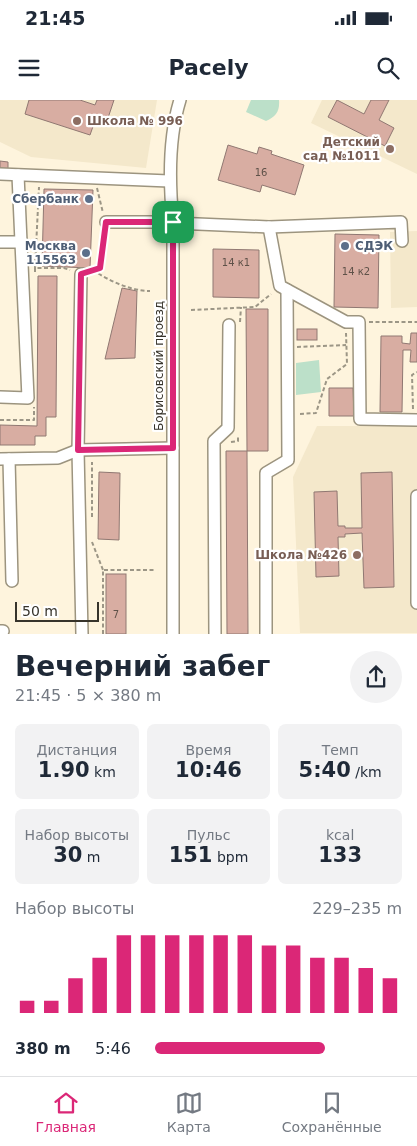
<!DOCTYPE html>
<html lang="ru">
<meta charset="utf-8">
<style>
:root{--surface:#fff;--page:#f2f2f3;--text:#1f2937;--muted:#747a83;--line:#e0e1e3;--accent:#db2777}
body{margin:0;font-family:"DejaVu Sans",sans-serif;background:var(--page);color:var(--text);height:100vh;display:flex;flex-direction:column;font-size:19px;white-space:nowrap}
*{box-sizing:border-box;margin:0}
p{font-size:16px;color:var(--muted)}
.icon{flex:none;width:28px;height:28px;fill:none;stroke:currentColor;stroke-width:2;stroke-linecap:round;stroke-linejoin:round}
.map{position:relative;height:534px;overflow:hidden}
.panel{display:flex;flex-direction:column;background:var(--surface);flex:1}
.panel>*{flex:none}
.scale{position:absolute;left:15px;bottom:12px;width:84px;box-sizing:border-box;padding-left:5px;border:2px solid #37342b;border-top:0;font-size:14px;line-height:18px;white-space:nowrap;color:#37342b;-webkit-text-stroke:4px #fff;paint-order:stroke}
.pin{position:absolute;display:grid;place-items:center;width:42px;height:42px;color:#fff;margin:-21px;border-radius:10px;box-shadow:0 2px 8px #0006}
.round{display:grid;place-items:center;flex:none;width:52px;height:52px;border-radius:26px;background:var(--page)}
.headline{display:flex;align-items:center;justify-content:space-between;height:85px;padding:0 15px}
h1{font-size:28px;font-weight:600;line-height:38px}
.metrics{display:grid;grid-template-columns:repeat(3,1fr);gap:8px;height:85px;padding:5px 15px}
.metrics div{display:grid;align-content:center;border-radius:8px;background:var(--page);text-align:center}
.metrics b{font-size:21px;font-weight:600}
.metrics small{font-size:14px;font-weight:400}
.metrics p{font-size:14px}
.chart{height:140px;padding:10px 15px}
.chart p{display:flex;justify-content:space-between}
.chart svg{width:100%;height:90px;margin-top:5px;stroke:var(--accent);stroke-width:6}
ul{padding:0 15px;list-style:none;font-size:16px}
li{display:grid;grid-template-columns:80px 60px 1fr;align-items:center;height:38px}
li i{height:12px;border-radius:6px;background:var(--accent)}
.status{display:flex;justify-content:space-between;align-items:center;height:35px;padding:0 25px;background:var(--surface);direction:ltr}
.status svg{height:14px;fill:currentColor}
header{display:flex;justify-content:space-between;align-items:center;height:65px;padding:0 15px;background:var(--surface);font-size:22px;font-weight:600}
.dock{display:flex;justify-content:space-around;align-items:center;height:70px;border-top:1px solid var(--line);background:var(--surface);font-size:14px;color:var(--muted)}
.dock a{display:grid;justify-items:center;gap:2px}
.dock .selected{color:var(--accent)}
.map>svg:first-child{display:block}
.built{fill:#f4e8cb}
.green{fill:#bce0c9}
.building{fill:#d8ada2;stroke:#907872}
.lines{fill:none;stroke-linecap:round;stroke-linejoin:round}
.minor-casing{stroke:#9c947f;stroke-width:14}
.path{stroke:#9c9686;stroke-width:2;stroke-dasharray:4 2.5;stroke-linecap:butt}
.minor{stroke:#fff;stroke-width:11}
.route-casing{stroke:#fff;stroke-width:10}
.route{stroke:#db2777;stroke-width:6}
.education-dot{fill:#8d6e63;stroke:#fff;stroke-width:2}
.service-dot{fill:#5c6f8a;stroke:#fff;stroke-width:2}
.labels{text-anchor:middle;stroke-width:4.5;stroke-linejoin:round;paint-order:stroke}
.number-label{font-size:10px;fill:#5f5249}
.education-label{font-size:12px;font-weight:bold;fill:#785e54;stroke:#fff;text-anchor:end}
.service-label{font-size:12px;font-weight:bold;fill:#4e5e75;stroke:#fff;text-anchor:end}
.street-label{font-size:12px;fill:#37342b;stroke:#fff}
</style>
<div class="status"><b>21:45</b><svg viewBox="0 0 49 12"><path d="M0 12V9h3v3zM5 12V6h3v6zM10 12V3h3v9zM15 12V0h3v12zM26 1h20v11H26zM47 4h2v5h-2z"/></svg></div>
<header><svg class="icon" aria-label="menu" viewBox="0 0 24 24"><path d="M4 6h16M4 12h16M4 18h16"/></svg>Pacely<svg class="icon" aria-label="search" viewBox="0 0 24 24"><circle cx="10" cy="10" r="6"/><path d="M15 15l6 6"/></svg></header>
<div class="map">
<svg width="417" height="534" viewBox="0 0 417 534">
<rect width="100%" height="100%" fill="#fef4dd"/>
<g class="built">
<polygon points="0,0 157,0 146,68 31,57 0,42"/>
<polygon points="322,0 417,0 417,74 311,23"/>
<polygon points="417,131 417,207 391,208 390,132"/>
<polygon points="317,326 417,326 417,533 300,533 293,377"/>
</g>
<g class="green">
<path d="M251 0H279C280 11 276 17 266 21L246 12Z"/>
<polygon points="319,260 321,292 296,295 296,263"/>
</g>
<g class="building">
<polygon points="29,0 80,0 95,5 97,0 114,0 107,21 96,18 90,35 25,14"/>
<polygon points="337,0 364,14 371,0 389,0 379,20 394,28 385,46 328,17"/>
<polygon points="228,45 257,54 259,47 272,51 271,54 304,65 295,95 262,85 260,92 218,80"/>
<polygon points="0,61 8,62 8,71 0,71"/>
<polygon points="44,89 93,90 90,168 42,166"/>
<polygon points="335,134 379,135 378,208 334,207"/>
<polygon points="213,149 259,150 259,198 213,197"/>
<polygon points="38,176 57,176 56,317 46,317 46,336 35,336 35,345 0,345 0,325 37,326"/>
<polygon points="122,188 137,191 135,258 105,259"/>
<polygon points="246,209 268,209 268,351 247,351"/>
<rect x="297" y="229" width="20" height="11"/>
<polygon points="411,233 417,233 417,262 410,262 411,250 403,250 402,312 380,312 381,236 402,236 402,243 410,244"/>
<polygon points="329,288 353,288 354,316 329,316"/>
<polygon points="226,351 247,351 248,534 227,534"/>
<polygon points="99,372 120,373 119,440 98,439"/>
<polygon points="392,372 394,487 364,488 362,433 345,434 345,437 338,437 339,476 316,477 314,392 337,391 338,426 345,426 345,428 362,428 361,373"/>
<rect x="106" y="474" width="20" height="60"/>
</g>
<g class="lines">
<g class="minor-casing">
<g id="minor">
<polyline points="0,74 169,81"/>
<polyline points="106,122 151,122 269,127 401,122 402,141"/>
<polyline points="269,127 280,186 346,222 359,222 360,319 417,320"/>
<polyline points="0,142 22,142"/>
<polyline points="81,174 78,350 82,534"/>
<polyline points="0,297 28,298 18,75"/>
<polyline points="0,359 58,358 78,350 173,348"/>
<polyline points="9,359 12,481"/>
<polyline points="417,396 417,503"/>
<polyline points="0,531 3,531"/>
<path d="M173 534V122C169 82 168 39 180 0"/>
<polyline points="215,534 214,341 228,328 229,225"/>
<polyline points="266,534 266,373 288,360 287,190"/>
</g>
</g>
<g class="path">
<polyline points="97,88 103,113"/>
<polyline points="35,168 39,87"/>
<path d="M93 170C109 181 131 191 150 191"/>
<polyline points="91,171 100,168 104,132"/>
<polyline points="35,172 35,168 64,168 70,170"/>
<polyline points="191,210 255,207 271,194"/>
<polyline points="240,222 241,207"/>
<polyline points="369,222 417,222"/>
<polyline points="297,247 346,245"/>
<polyline points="413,309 412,275 417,272"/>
<polyline points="300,314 316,313 327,279 347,264 346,233"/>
<polyline points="0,320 34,320 34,307"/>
<polyline points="231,342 238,341 238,335"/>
<polyline points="92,417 92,362"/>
<polyline points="92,442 103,470"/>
<polyline points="103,534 103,470 154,470"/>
</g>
<use href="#minor" class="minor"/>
</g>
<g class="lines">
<g class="route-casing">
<polygon id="route" points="106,122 173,122 173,348 78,350 81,174 100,168"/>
</g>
<use href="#route" class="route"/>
</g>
<g class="education-dot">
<circle cx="77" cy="21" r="5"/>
<circle cx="390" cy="49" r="5"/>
<circle cx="357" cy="455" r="5"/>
</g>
<g class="service-dot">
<circle cx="89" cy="99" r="5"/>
<circle cx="345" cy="146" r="5"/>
<circle cx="86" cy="153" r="5"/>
</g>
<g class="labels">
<g class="number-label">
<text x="261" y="76">16</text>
<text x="236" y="166">14 к1</text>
<text x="356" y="175">14 к2</text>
<text x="116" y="518">7</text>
</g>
<g class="education-label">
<text x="87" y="25" text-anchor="start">Школа № 996</text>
<text x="380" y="46">Детский<tspan x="380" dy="14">сад №1011</tspan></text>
<text x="347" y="459">Школа №426</text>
</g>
<g class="service-label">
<text x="79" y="103">Сбербанк</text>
<text x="76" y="150">Москва<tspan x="76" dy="14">115563</tspan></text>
<text x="355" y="150" text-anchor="start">СДЭК</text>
</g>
<g class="street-label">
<text transform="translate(159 266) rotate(-90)" y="4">Борисовский проезд</text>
</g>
</g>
</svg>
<div class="scale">50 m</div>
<div class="pin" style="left:173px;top:122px;background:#1e9e55"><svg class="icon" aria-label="arrive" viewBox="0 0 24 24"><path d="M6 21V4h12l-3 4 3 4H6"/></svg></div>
</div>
<section class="panel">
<div class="headline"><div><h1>Вечерний забег</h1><p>21:45 · 5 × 380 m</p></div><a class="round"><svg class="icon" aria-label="share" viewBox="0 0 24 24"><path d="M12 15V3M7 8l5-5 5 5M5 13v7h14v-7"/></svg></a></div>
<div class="metrics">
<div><p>Дистанция</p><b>1.90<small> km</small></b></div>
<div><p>Время</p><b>10:46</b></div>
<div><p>Темп</p><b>5:40<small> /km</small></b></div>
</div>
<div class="metrics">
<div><p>Набор высоты</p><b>30<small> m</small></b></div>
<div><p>Пульс</p><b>151<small> bpm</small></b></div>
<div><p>kcal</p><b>133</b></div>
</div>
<div class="chart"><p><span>Набор высоты</span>229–235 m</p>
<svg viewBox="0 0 160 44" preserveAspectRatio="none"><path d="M5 44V38M15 44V38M25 44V27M35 44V17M45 44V6M55 44V6M65 44V6M75 44V6M85 44V6M95 44V6M105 44V11M115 44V11M125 44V17M135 44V17M145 44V22M155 44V27"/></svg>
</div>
<ul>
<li><b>380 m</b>5:46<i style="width:69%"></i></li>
</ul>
</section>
<nav class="dock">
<a class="selected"><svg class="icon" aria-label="home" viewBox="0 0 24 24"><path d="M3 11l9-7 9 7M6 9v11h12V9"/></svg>Главная</a>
<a><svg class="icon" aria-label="map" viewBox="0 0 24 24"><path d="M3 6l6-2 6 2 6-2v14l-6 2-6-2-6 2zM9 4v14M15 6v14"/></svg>Карта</a>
<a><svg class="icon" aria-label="saved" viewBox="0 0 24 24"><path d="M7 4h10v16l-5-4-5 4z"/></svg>Сохранённые</a>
</nav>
